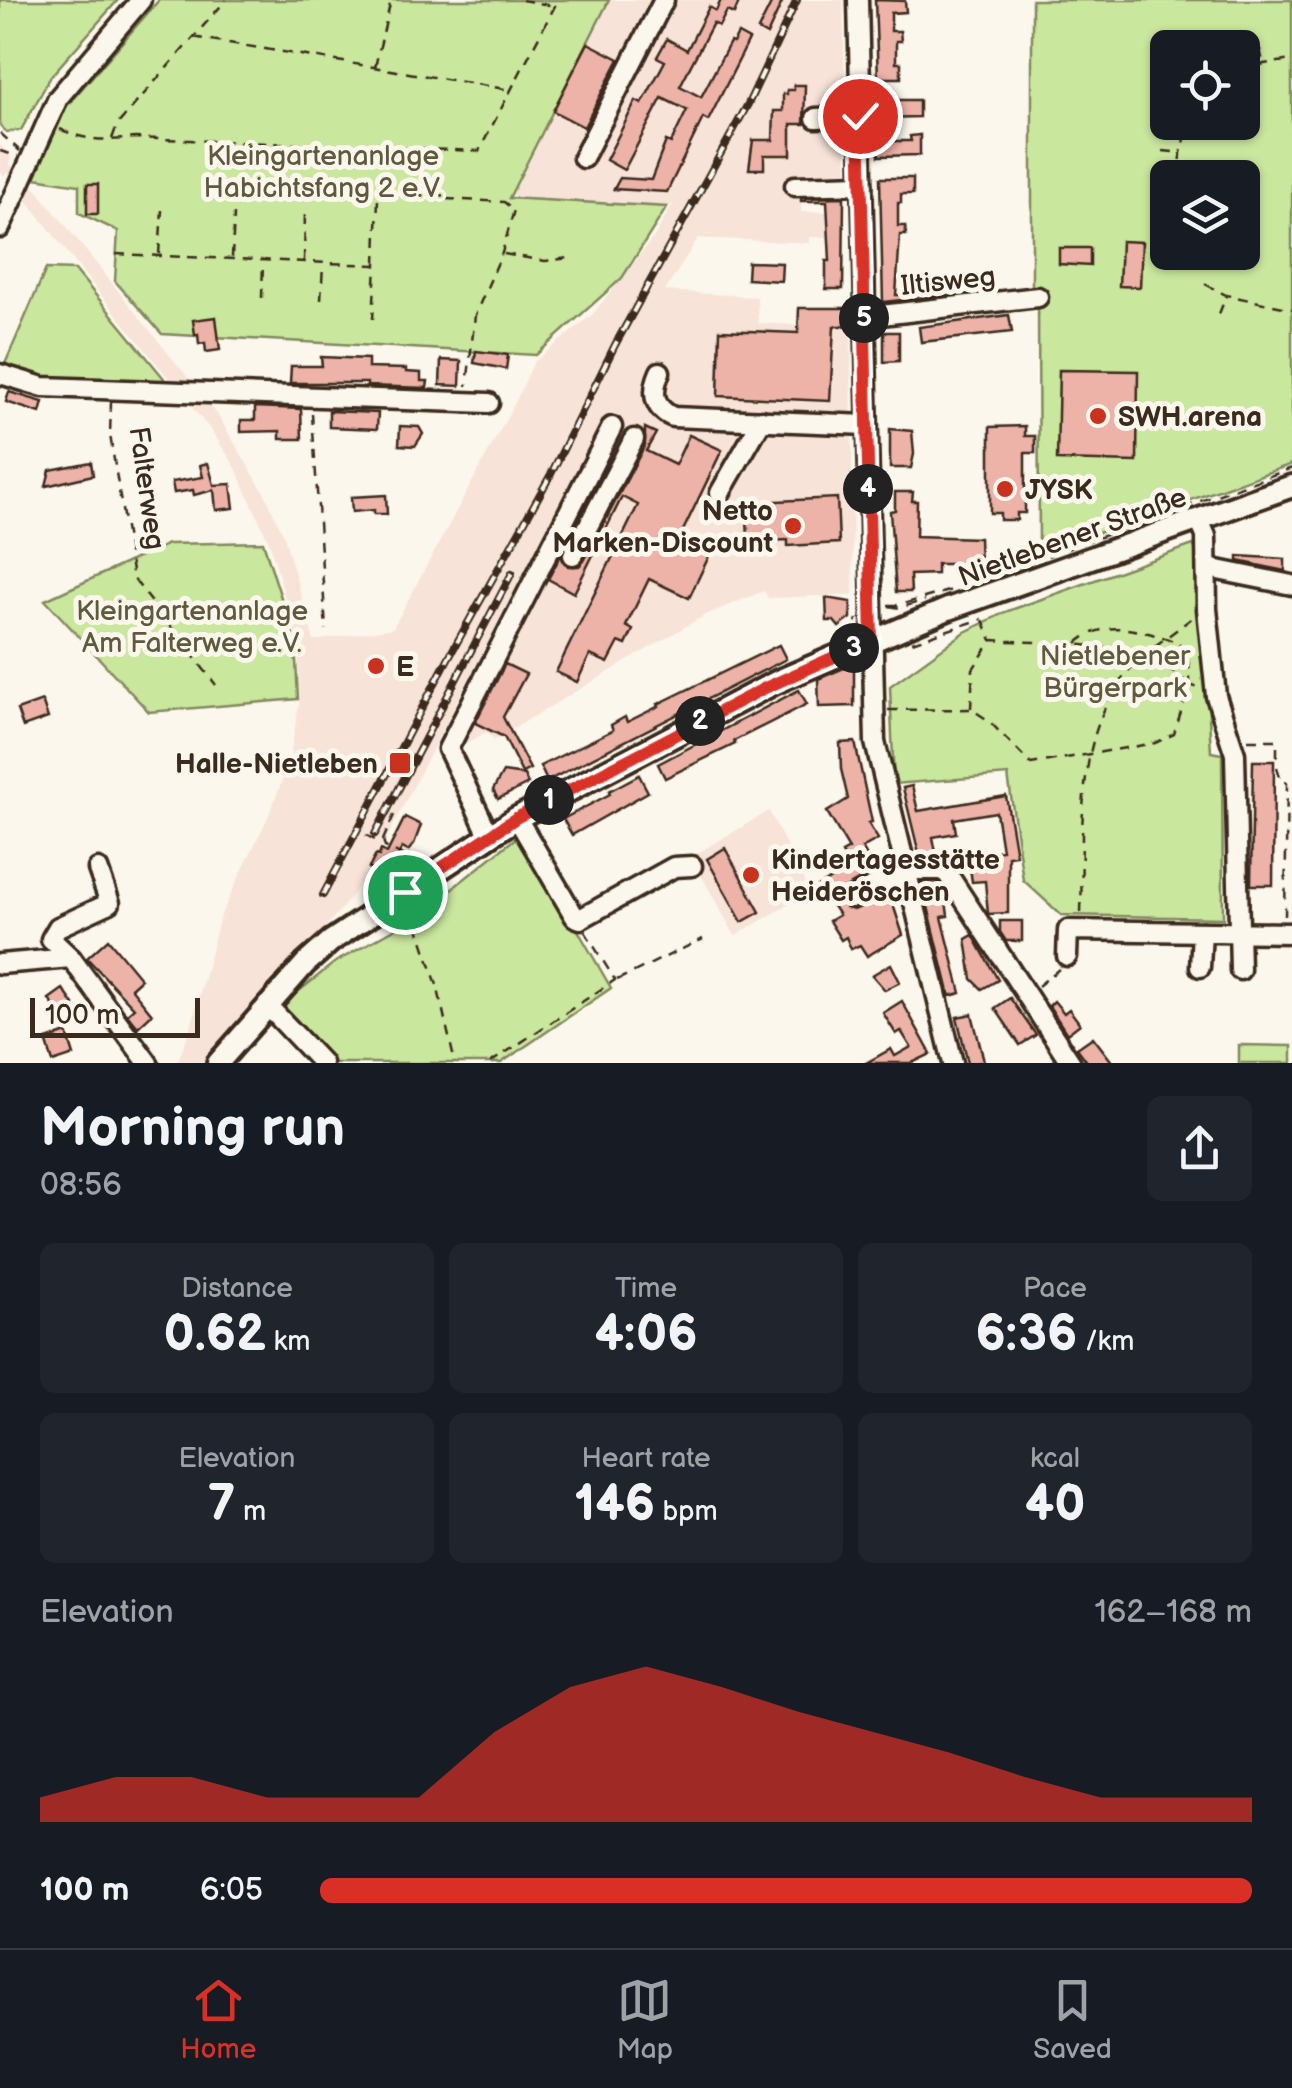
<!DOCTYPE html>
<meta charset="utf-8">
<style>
:root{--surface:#171b24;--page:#20242c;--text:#f1f3f6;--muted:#9ea1a6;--line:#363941;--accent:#d93025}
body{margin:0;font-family:"Balsamiq Sans",sans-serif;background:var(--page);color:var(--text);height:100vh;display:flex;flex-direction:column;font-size:38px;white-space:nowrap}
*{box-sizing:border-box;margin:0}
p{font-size:32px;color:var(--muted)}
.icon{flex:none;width:55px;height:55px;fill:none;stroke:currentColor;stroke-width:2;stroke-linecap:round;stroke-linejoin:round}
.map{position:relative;height:1063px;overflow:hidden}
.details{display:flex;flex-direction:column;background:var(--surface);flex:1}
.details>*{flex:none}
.buttons{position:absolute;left:1150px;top:30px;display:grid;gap:20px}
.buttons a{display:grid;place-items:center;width:110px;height:110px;border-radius:15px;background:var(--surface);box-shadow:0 2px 8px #0004;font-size:50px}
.scale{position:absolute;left:30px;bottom:25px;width:170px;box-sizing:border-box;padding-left:10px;border:5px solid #3b2a1e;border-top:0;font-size:28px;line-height:35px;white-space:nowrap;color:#3b2a1e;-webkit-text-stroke:8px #fbf7ec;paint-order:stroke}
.pin{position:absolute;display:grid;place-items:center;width:85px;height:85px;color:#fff;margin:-42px;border:5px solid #fff;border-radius:50%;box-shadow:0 2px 10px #0007}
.km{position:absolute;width:50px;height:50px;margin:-25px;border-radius:50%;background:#222;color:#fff;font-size:28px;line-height:50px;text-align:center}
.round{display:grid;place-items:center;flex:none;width:105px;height:105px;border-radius:15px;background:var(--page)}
.summary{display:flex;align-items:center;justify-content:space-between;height:170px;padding:0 40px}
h1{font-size:55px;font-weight:800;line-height:75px}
.metrics{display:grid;grid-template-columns:repeat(3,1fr);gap:15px;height:170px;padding:10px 40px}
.metrics div{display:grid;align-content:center;border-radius:15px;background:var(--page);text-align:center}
.metrics b{font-size:50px;font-weight:800}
.metrics small{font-size:28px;font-weight:400}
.metrics p{font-size:28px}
.chart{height:280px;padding:20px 40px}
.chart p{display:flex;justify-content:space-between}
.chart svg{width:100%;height:180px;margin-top:10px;fill:var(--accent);opacity:.7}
ul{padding:0 40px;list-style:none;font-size:32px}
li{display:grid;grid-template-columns:160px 120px 1fr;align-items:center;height:75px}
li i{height:25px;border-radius:12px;background:var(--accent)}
.menu{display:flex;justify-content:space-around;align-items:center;height:140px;border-top:2px solid var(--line);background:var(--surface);font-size:28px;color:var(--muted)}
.menu a{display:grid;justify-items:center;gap:5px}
.menu .on{color:var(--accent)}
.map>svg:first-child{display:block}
.built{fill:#f7e3d8}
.green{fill:#cae79e;stroke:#82885e;stroke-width:2.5;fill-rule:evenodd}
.building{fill:#eeb3a8;stroke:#3b2a1e;stroke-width:2.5}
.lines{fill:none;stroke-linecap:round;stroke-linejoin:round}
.minor-casing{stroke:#3b2a1e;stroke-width:25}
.major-casing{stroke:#3b2a1e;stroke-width:28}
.path{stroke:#3b2a1e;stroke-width:2.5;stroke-dasharray:10 8;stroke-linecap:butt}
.minor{stroke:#fbf7ec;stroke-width:18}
.major{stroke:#fbf7ec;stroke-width:20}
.rail-casing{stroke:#3b2a1e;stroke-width:8}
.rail{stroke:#fbf7ec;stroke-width:4;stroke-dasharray:11;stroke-linecap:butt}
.route-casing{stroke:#fff;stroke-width:20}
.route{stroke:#d93025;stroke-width:12}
.poi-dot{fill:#c8321e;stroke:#fbf7ec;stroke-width:4}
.labels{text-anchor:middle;stroke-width:10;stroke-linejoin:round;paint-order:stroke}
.park-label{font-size:28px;fill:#5f593e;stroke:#fbf7ec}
.street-label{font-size:28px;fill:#3b2a1e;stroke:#fbf7ec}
.poi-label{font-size:28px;font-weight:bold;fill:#3b2a1e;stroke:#fbf7ec;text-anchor:start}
</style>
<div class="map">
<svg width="1292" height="1063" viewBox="0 0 1292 1063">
<rect width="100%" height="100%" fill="#fbf7ec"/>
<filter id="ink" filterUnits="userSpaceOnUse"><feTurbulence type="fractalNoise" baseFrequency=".01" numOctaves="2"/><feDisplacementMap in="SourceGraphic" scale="20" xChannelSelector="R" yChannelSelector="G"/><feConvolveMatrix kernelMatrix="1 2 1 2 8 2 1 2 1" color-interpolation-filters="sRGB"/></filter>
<g filter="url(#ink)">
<g class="built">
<polygon points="609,0 843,0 847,190 801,192 801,212 827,212 827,237 810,237 809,243 698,238 665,291 757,297 758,323 851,328 853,595 768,598 764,591 705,615 494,740 487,732 452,751 504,625 566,491 369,872 346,903 209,1063 177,1063 191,1027 220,917 268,817 289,763 300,698 298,644 270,544 235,466 213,433 80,269 27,200 28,197 7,172 4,176 0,171 0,145 11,158 9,163 30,188 33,185 217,414 265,494 284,536 314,641 393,628 515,403 534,362 592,315 654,237 673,204 667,207 509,199"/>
<polygon points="769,811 810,892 735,936 691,857"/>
</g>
<g class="green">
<polygon points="0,0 118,0 51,76 21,130 6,132 0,125"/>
<polygon points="159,0 609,0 509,198 667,207 622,278 536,355 162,334 115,281 118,231 79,213 79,185 35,178 65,108"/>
<path d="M1032 0H1292V464L1039 554 1038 293 1032 291ZM1168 48H1242V122H1168ZM1168 178H1242V252H1168Z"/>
<polygon points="46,269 75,270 167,382 166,388 41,388 2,371"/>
<polygon points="263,542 295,641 298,699 149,712 45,600 168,544"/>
<polygon points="1193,545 1200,558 1211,752 1222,754 1223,918 1061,915 1023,880 1008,775 894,784 890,686 965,632 1008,611"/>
<polygon points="522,833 611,988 501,1063 329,1063 278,1008 334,963 419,915"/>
<polygon points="1239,1045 1292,1046 1292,1063 1239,1063"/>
</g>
<g class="building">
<polygon points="721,0 740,0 734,14 727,11 719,26 713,23 680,86 701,97 730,42 733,43 738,34 749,40 708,121 703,118 667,192 614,189 620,178 651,180 666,141 671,143 687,110 662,98 624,170 606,160 636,101 642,104 665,61 657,57 667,39 687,50 709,7 716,11"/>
<polygon points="773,0 783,0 767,35 758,30"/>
<polygon points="875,0 905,1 906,12 891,13 891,31 900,31 901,41 896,41 896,63 901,63 901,78 878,78"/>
<polygon points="588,43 619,59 584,127 553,111"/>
<polygon points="794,85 805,85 804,124 791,124 791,155 764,155 764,169 749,169 753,140 773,140 774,111 783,111 783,94 787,94 787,90 794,90"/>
<polygon points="879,100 919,100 919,117 879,118"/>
<polygon points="920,135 920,155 879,156 878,141 911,141 910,136"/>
<polygon points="880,178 913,178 913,194 901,194 901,203 898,203 898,226 905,226 906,235 900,235 896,295 948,295 883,302"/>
<rect x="87" y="184" width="11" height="30"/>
<polygon points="844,197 843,289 826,289 826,261 830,261 827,201 801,201 801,198"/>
<polygon points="1121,241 1142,242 1140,287 1119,286"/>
<polygon points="1059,248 1090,248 1090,266 1059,264"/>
<polygon points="748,262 782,263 781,281 747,279"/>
<polygon points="799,308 845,308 845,326 834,326 830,401 718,396 720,330 798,333"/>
<polygon points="1009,315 1012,332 921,342 919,327"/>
<polygon points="216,317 220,350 206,352 205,343 199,344 198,334 195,335 193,320"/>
<polygon points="884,332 899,332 899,361 884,362"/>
<polygon points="476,351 508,355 506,369 474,363"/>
<polygon points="321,357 368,359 368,368 406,369 406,372 421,373 421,381 428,381 427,388 367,386 367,383 290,383 291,366 322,366"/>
<polygon points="441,360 461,361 460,386 440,385"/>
<polygon points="1059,370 1138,371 1137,462 1057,460"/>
<polygon points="9,392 43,402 40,413 6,402"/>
<polygon points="255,407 301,409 302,439 280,439 280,431 241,432 241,420 255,420"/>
<polygon points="329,411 378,413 377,429 329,427"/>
<polygon points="400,426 419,427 423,434 415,446 399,445"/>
<polygon points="1025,426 1025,436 1035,436 1035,453 1025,453 1025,513 1017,513 1017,520 1000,520 1000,513 990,513 990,427"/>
<polygon points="645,428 656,433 646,451 675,465 689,435 722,450 680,537 711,552 689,598 649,579 626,626 633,630 626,645 619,642 608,663 590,655 577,682 556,672 638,505 622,497 574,593 548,579 561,555 568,566 579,566 584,561 645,445"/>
<polygon points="890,429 912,431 914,454 911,468 890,468"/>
<polygon points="91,462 93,475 46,486 50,470"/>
<polygon points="208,463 214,485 231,484 234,508 216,510 214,490 194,495 193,490 174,493 172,482 203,477 200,465"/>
<polygon points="895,492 913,492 912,501 917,501 916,536 979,538 980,564 937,564 937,574 910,575 911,592 896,592 890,511 895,510"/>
<polygon points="386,495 387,514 374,514 374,510 352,512 351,497"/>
<polygon points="837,498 839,543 788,546 788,540 748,542 747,517 735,517 734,503"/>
<polygon points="1238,556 1285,559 1285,571 1238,561"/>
<polygon points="826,598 851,602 851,618 839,627 834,621 827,621"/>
<polygon points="779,645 786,659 547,781 540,766 613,730 611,725 625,717 627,722 659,706 658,704"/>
<polygon points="505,664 526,674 503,717 530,769 522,773 504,737 475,723"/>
<polygon points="844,668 854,668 854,706 819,707 818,679"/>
<polygon points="799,690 807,704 734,741 735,744 665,778 658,764"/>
<polygon points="42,701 48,718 23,727 17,710"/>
<polygon points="855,742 872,822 868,823 878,839 862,848 873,867 879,864 881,868 846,888 841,899 846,908 854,910 889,892 903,935 867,956 860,945 851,949 846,937 841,940 829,921 839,915 829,900 824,903 815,889 840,873 836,866 846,860 842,853 849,849 827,812 848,799 841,769 840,743"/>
<polygon points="1253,761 1274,761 1273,885 1251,885"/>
<polygon points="503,772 524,775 528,784 498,799 493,790"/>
<polygon points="639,775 648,792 572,835 563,819 610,794 609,791"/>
<polygon points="912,786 918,811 1006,796 1016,855 1008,856 1008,913 988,914 985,881 972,882 968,854 1002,850 996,812 954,819 956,833 933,837 937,858 920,858 903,788"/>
<polygon points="405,817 421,825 414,844 408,851 402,848 392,868 388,866 383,875 369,868 376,855 379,856 381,850 387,853"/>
<polygon points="725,848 760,912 742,922 707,859"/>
<polygon points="922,882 938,882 945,893 948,916 942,917 961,993 950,996"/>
<polygon points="1000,921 1022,921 1022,941 1006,941 1000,932"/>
<polygon points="973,935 998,980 982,989 972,979 966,939"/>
<polygon points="108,939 141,979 131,988 152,1014 138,1027 127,1014 134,1008 87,958"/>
<polygon points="891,964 900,982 885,990 872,975"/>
<polygon points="63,989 74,1005 60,1015 49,999"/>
<polygon points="1010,998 1036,1035 1020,1045 995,1008"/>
<polygon points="902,1001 931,1054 912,1063 866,1063 891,1049 895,1056 911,1047 901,1031 896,1034 883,1013"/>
<polygon points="1054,1001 1064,1013 1069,1009 1080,1024 1067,1034 1049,1006"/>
<polygon points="972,1014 984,1061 976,1063 968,1063 957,1017"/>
<polygon points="67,1033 74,1055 53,1062 46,1040"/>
<polygon points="1093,1037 1113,1063 1088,1063 1077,1048"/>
</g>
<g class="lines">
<g class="minor-casing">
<g id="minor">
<polyline points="858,0 875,742 953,1063"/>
<polyline points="816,118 860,116"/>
<polyline points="583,158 664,0"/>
<polyline points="795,186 862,184"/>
<polyline points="0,228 58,98 141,0"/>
<polyline points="864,317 1038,297"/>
<path d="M660 372C652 390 652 408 673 417L867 425"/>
<polyline points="0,374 43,387 489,403"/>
<polyline points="720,493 762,420"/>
<polyline points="1199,520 1206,536 1207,609 1216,696 1235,754 1240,970"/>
<polyline points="573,555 634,439"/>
<polyline points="1208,568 1292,585"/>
<polyline points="517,818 575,917 580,919 674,867 692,866"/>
<polyline points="489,835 448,749 612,427"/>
<polyline points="853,898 904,870 945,870 1071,1063"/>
<polyline points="1067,956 1068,930 1292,933"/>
<polyline points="71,958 51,939 58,927 110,903 98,869"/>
<polyline points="0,964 71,958 148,1063"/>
<polyline points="1200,967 1202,932"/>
<polyline points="267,1005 322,1063"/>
</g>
</g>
<g class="major-casing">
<polyline id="major" points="218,1063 305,964 331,941 517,818 778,681 948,609 1292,486"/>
</g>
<g class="path">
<polyline points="522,0 555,6"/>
<polyline points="193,37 511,90"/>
<polyline points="1260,49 1263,62"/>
<polyline points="375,67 391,0"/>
<polyline points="1242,71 1264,64 1292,60"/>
<path d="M60 129C85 141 108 141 135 138L479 151 558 0"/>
<polyline points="0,133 20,151"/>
<polyline points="112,139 117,125 226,0"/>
<polyline points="0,151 18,156"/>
<polyline points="1163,151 1181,153"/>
<polyline points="1180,178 1181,153 1190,122"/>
<polyline points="446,199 504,202 514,210 502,253 475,315 467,386"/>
<polyline points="116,254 376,265 373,319"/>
<polyline points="159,254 162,210"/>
<polyline points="504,254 545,261 569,258"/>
<polyline points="232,257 234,214"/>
<polyline points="304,261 305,211"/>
<polyline points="376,264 378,197"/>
<polyline points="1205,284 1226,295 1292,309"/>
<polyline points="262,298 263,262"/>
<polyline points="321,300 323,265"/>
<polyline points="1219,314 1226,296"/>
<polyline points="111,402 110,435 133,578 216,685"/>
<polyline points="312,414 326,630"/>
<polyline points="997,574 1292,468"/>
<polyline points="888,605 899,605 952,590"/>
<polyline points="889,606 900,608 925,600"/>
<polyline points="983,620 992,640"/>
<polyline points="844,635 855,626 857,619"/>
<polyline points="912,642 982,619"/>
<path d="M1077 643C1099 623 1125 627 1152 634 1161 637 1173 639 1181 646 1190 656 1190 671 1190 684"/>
<path d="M971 708 973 669 992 640C1037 643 1100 642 1143 656 1161 661 1176 674 1190 685"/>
<polyline points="888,710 971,709 988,720 1031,764 1155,743 1174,734 1190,685 1198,688"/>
<polyline points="1248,740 1277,740 1277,761"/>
<polyline points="1277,767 1281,780 1287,783 1285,916"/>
<polyline points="366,835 377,841 383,840 394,815"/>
<polyline points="383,840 385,847 418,862"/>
<polyline points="411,907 437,985 455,1063"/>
<path d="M1081 913C1084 825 1071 720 1144 655 1159 642 1177 630 1193 617"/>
<polyline points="617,980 703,939"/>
<polyline points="1038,986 1059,969"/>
<polyline points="490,1063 615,980 584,930"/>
</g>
<use href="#minor" class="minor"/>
<use href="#major" class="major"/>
<g class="rail-casing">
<g id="rail">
<polyline points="375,834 512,573"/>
<polyline points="323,895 450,655 550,476 615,345 748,104 797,0"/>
</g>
</g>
<use href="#rail" class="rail"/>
</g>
</g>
<g class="lines" filter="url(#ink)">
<g class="route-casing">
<polyline id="route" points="405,892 516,818 765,688 872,640 860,116"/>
</g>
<use href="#route" class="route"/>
</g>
<g class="poi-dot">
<circle cx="1098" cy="416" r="10"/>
<circle cx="1005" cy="489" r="10"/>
<circle cx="793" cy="526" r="10"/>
<circle cx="376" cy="666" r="10"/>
<rect x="388" y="751" width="24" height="24" rx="5"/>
<circle cx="751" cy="875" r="10"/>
</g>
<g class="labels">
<g class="park-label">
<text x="323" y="165">Kleingartenanlage<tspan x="323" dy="32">Habichtsfang 2 e.V.</tspan></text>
<text x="192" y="620">Kleingartenanlage<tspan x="192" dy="32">Am Falterweg e.V.</tspan></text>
<text x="1115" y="665">Nietlebener<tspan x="1115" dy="32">Bürgerpark</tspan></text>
</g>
<g class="street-label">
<text transform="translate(948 280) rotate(-6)" y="10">Iltisweg</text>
<text transform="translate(148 488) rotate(82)" y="10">Falterweg</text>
<text transform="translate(1072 536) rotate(-20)" y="10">Nietlebener Straße</text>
</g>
<g class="poi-label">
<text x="1118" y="426">SWH.arena</text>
<text x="1025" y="499">JYSK</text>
<text x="773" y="520" text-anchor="end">Netto<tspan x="773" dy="32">Marken-Discount</tspan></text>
<text x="396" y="676">E</text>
<text x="378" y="773" text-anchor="end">Halle-Nietleben</text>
<text x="771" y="869">Kindertagesstätte<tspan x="771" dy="32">Heideröschen</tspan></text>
</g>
</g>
</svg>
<div class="buttons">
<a><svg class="icon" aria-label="locate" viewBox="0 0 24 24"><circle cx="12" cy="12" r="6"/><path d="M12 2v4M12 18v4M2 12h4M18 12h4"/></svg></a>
<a><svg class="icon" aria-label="layers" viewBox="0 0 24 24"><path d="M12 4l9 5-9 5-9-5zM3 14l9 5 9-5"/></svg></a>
</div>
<div class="scale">100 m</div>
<div class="pin" style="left:405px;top:892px;background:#1e9e55"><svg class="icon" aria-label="arrive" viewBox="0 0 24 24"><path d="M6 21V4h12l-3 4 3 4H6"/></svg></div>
<div class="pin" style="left:860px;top:116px;background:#d93025"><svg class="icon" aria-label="check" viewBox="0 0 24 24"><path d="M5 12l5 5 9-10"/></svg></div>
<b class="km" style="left:549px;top:800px">1</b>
<b class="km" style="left:700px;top:721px">2</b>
<b class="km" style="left:854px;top:648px">3</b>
<b class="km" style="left:868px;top:489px">4</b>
<b class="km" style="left:864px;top:318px">5</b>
</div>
<section class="details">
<div class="summary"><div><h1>Morning run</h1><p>08:56</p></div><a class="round"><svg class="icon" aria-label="share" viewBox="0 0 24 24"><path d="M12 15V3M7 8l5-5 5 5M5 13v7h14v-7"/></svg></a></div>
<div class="metrics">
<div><p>Distance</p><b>0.62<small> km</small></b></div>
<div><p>Time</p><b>4:06</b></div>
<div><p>Pace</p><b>6:36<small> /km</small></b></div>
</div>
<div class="metrics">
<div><p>Elevation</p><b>7<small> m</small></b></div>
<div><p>Heart rate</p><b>146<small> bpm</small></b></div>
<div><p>kcal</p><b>40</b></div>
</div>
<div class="chart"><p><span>Elevation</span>162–168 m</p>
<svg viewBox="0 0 160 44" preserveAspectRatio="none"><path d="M0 44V38L10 33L20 33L30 38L40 38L50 38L60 22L70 11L80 6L90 11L100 17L110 22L120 27L130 33L140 38L150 38L160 38V44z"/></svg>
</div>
<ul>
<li><b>100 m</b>6:05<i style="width:100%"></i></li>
</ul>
</section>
<nav class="menu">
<a class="on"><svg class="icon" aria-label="home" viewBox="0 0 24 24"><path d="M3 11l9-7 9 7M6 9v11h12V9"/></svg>Home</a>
<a><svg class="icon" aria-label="map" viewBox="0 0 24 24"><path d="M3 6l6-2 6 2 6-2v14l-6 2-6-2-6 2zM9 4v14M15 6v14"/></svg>Map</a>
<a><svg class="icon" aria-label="saved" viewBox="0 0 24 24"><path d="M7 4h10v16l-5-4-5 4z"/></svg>Saved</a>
</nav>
